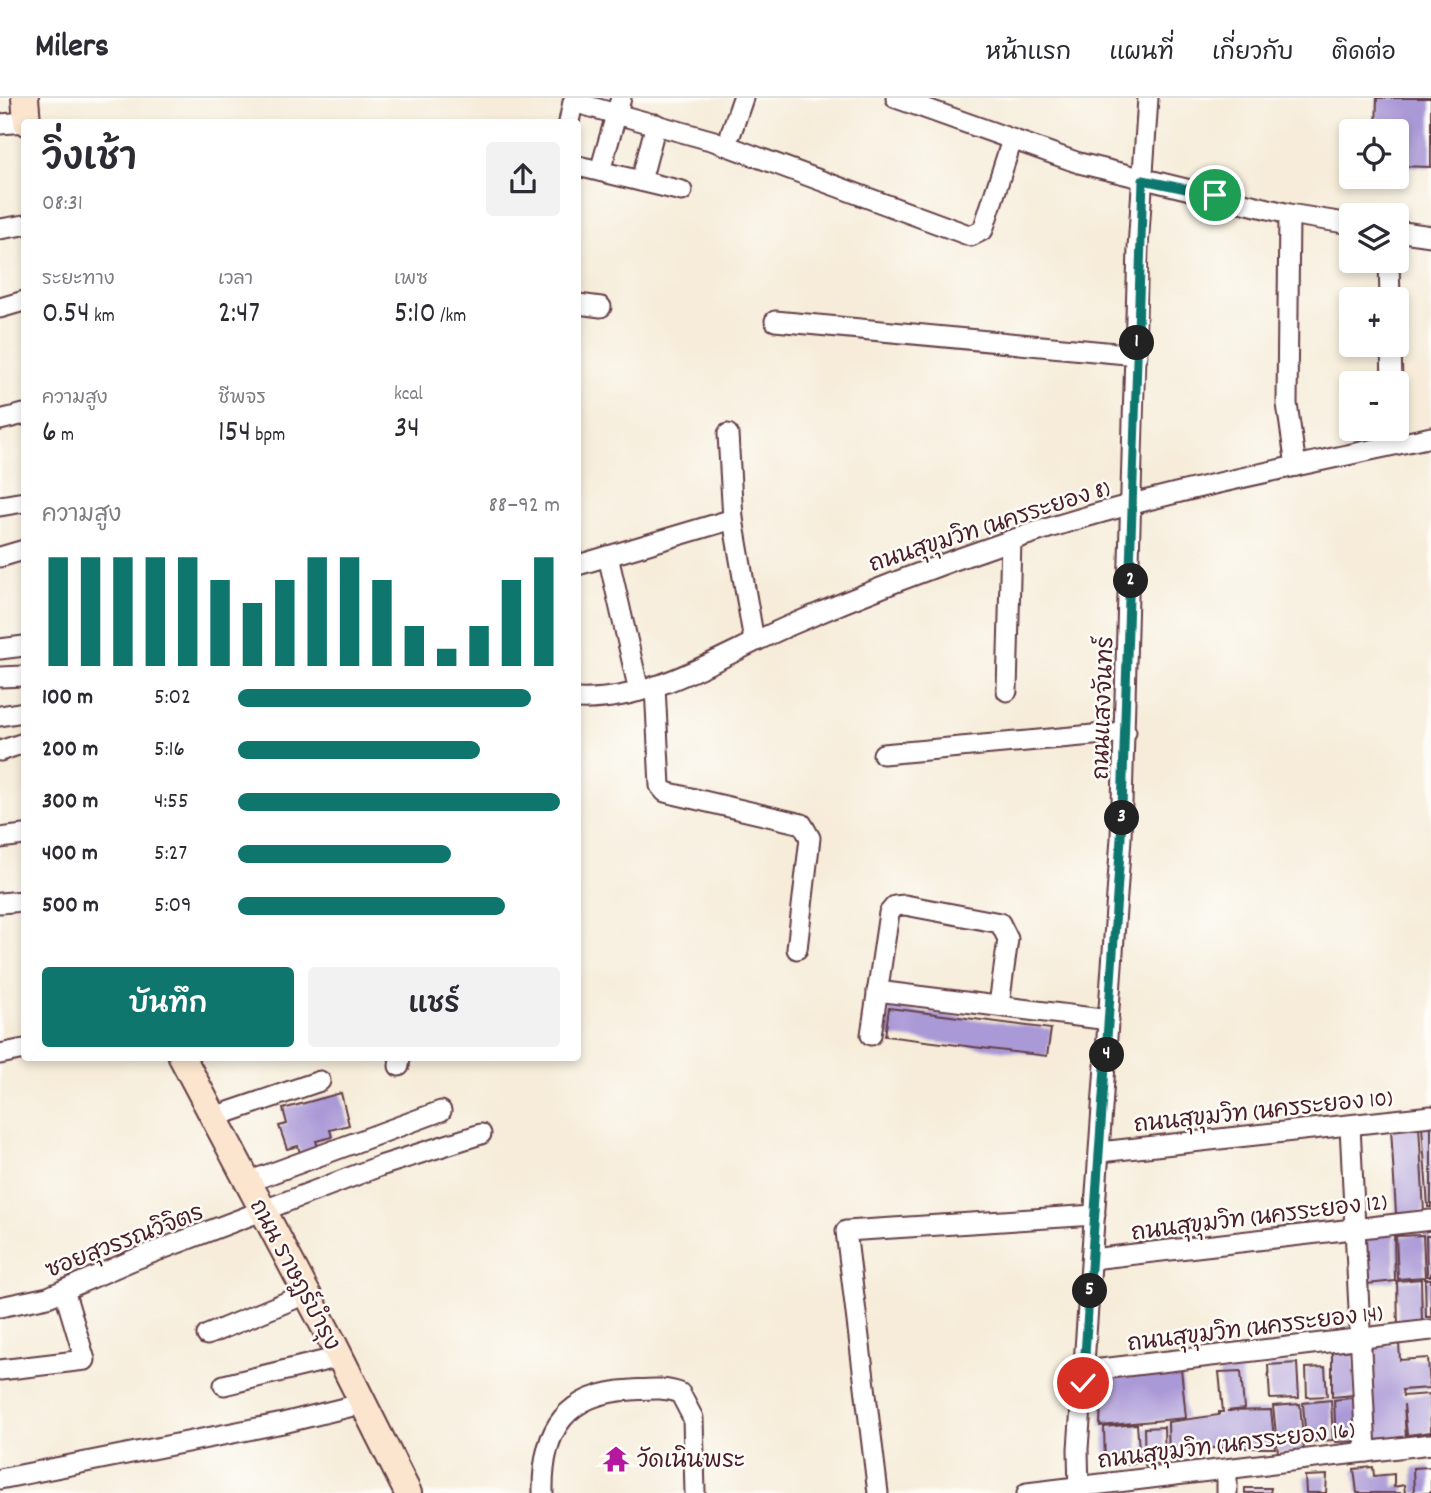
<!DOCTYPE html>
<html lang="th">
<meta charset="utf-8">
<style>
:root{--surface:#fff;--page:#f2f2f3;--text:#2b2b33;--muted:#7c7c81;--line:#e1e1e2;--accent:#0f766e}
body{margin:0;font-family:Dekko,"Playpen Sans Thai",sans-serif;background:var(--page);color:var(--text);height:100vh;display:flex;flex-direction:column;font-size:26px;white-space:nowrap}
*{box-sizing:border-box;margin:0}
p{font-size:23px;color:var(--muted)}
.icon{flex:none;width:38px;height:38px;fill:none;stroke:currentColor;stroke-width:2;stroke-linecap:round;stroke-linejoin:round}
.map{position:relative;flex:1;overflow:hidden}
.drawer{position:absolute;left:21px;top:21px;width:560px;height:942px;display:flex;flex-direction:column;background:var(--surface);border-radius:7px;box-shadow:0 4px 10px #0003}
.drawer>*{flex:none}
.controls{position:absolute;left:1339px;top:21px;display:grid;gap:14px}
.controls a{display:grid;place-items:center;width:70px;height:70px;border-radius:7px;background:var(--surface);box-shadow:0 4px 10px #0003;font-size:35px}
.pin{position:absolute;display:grid;place-items:center;width:60px;height:60px;color:#fff;margin:-30px;border:4px solid #fff;border-radius:50%;box-shadow:0 2px 7px #0007}
.km{position:absolute;width:35px;height:35px;margin:-18px;border-radius:50%;background:#222;color:#fff;font-size:19px;line-height:35px;text-align:center}
.round{display:grid;place-items:center;flex:none;width:74px;height:74px;border-radius:7px;background:var(--page)}
.head{display:flex;align-items:center;justify-content:space-between;height:119px;padding:0 21px}
h1{font-size:38px;font-weight:600;line-height:52px}
.figures{display:grid;grid-template-columns:repeat(3,1fr);gap:10px;height:119px;padding:7px 21px}
.figures div{display:grid;align-content:center}
.figures b{font-size:30px;font-weight:600}
.figures small{font-size:19px;font-weight:400}
.figures p{font-size:19px}
.chart{height:196px;padding:14px 21px}
.chart p{display:flex;justify-content:space-between}
.chart svg{width:100%;height:126px;margin-top:7px;stroke:var(--accent);stroke-width:6}
.action{display:flex;gap:14px;margin-top:auto;padding:14px 21px}
.action a{flex:1;height:80px;border-radius:7px;background:var(--accent);color:#fff;font-size:28px;font-weight:600;line-height:80px;text-align:center}
.action a+a{background:var(--page);color:var(--text)}
ul{padding:0 21px;list-style:none;font-size:23px}
li{display:grid;grid-template-columns:112px 84px 1fr;align-items:center;height:52px}
li i{height:18px;border-radius:9px;background:var(--accent)}
header{display:flex;align-items:center;gap:42px;box-sizing:border-box;height:98px;padding:0 35px;background:var(--surface);border-bottom:2px solid var(--line)}
header strong{font-size:33px}
nav{display:flex;gap:38px;margin-inline-start:auto;font-size:24px}
.map>svg:first-child{display:block}
.building{fill:#aa99d7}
.lines{fill:none;stroke-linecap:round;stroke-linejoin:round}
.street-casing{stroke:#643e45;stroke-width:23}
.secondary-casing{stroke:#643e45;stroke-width:30}
.street{stroke:#fff;stroke-width:19}
.secondary{stroke:#fce5cf;stroke-width:26}
.route-casing{stroke:#fff;stroke-width:14}
.route{stroke:#0f766e;stroke-width:9}
.labels{text-anchor:middle;stroke-width:5;stroke-linejoin:round;paint-order:stroke}
.street-label{font-size:23px;fill:#4a1f2b;stroke:#fdfcf7}
.poi-label{font-size:23px;fill:#4a1f2b;stroke:#fdfcf7;text-anchor:start}
</style>
<header>
<strong>Milers</strong>
<nav><a>หน้าแรก</a><a>แผนที่</a><a>เกี่ยวกับ</a><a>ติดต่อ</a></nav>
</header>
<div class="map">
<svg width="1431" height="1395" viewBox="0 0 1431 1395">
<rect width="100%" height="100%" fill="#fdfcf7"/>
<filter id="ink" filterUnits="userSpaceOnUse"><feTurbulence type="fractalNoise" baseFrequency=".0143" numOctaves="2"/><feDisplacementMap in="SourceGraphic" scale="14" xChannelSelector="R" yChannelSelector="G"/><feConvolveMatrix kernelMatrix="1 2 1 2 8 2 1 2 1" color-interpolation-filters="sRGB"/></filter>
<filter id="wash" filterUnits="userSpaceOnUse"><feTurbulence type="fractalNoise" baseFrequency=".00686" numOctaves="4" result="noise"/><feDisplacementMap in="SourceGraphic" scale="28" xChannelSelector="R" yChannelSelector="G"/><feGaussianBlur stdDeviation="1.57" result="paint"/><feColorMatrix in="noise" values="0 0 0 0 0 0 0 0 0 0 0 0 0 0 0 0 0 1.4 0 .05"/><feComposite in="paint" operator="in"/></filter>
<g filter="url(#wash)">
<rect width="100%" height="100%" fill="#f6ecd9"/>
<g id="blocks">
<g class="building">
<polygon points="1377,0 1431,0 1431,69 1396,68 1396,33 1376,33"/>
<polygon points="889,910 1051,931 1047,958 885,938"/>
<polygon points="341,995 349,1027 330,1032 332,1039 316,1043 319,1052 301,1058 298,1048 287,1051 279,1028 287,1026 283,1011"/>
<polygon points="1431,1027 1431,1109 1428,1109 1422,1028"/>
<polygon points="1419,1028 1424,1114 1396,1116 1391,1030"/>
<polygon points="1394,1134 1395,1183 1367,1186 1364,1136"/>
<polygon points="1423,1137 1425,1179 1398,1181 1396,1138"/>
<polygon points="1426,1138 1431,1138 1431,1178 1427,1178"/>
<polygon points="1421,1181 1422,1226 1398,1231 1397,1183"/>
<polygon points="1425,1181 1431,1181 1431,1219 1426,1219"/>
<polygon points="1399,1245 1400,1262 1428,1260 1430,1290 1402,1292 1403,1298 1430,1296 1431,1334 1407,1337 1404,1306 1406,1340 1375,1342 1370,1248"/>
<polygon points="1354,1252 1355,1297 1332,1299 1332,1254"/>
<polygon points="1297,1265 1299,1300 1270,1301 1268,1267"/>
<polygon points="1325,1269 1327,1298 1307,1299 1306,1270"/>
<polygon points="1181,1270 1186,1320 1100,1328 1102,1280"/>
<polygon points="1241,1273 1244,1311 1227,1313 1271,1312 1275,1350 1177,1350 1179,1363 1169,1364 1168,1324 1219,1317 1219,1314 1223,1314 1219,1274"/>
<polygon points="1360,1299 1362,1343 1336,1344 1334,1302"/>
<polygon points="1331,1302 1333,1342 1306,1344 1303,1305"/>
<polygon points="1300,1306 1304,1353 1278,1355 1273,1308"/>
<polygon points="1137,1326 1140,1365 1105,1367 1104,1329"/>
<polygon points="1164,1329 1165,1366 1145,1367 1144,1330"/>
<polygon points="1373,1369 1374,1378 1394,1376 1394,1389 1404,1387 1405,1395 1357,1395 1354,1371"/>
<polygon points="1431,1369 1431,1395 1414,1395 1413,1370"/>
<polygon points="1327,1377 1326,1395 1306,1395 1305,1378"/>
<polygon points="1245,1390 1271,1390 1270,1395 1245,1395"/>
</g>
</g>
</g>
<g filter="url(#ink)">
<use href="#blocks" fill-opacity="0" stroke="#643e45" stroke-width="2"/>
<g class="lines">
<g class="street-casing">
<g id="street">
<polyline points="896,0 1079,65 1289,116 1351,126"/>
<polyline points="569,24 573,4 714,43 971,138 983,132 1012,42"/>
<polyline points="0,26 27,24"/>
<polyline points="731,35 743,0"/>
<polyline points="578,68 682,93"/>
<polyline points="600,73 621,0"/>
<polyline points="641,83 656,26"/>
<polyline points="1289,116 1287,306 1296,368"/>
<polyline points="0,131 24,127"/>
<polyline points="1396,133 1431,138"/>
<polyline points="1389,163 1390,201"/>
<polyline points="578,206 601,209"/>
<polyline points="0,210 24,203"/>
<polyline points="775,223 1137,257"/>
<polyline points="1391,247 1392,285"/>
<polyline points="0,322 24,316"/>
<polyline points="728,336 733,421 754,543"/>
<polyline points="0,408 24,404"/>
<polyline points="608,458 639,593"/>
<polyline points="0,459 24,452"/>
<polyline points="578,467 733,421"/>
<polyline points="0,551 24,548"/>
<polyline points="0,579 24,578"/>
<polyline points="655,588 660,688 665,694 802,726 810,740 797,851"/>
<polyline points="1007,593 1011,442"/>
<path d="M578 601C653 604 723 556 791 527 862 496 935 468 1009 443 1146 396 1290 370 1431 339"/>
<polyline points="0,618 24,614"/>
<polyline points="0,653 24,645"/>
<polyline points="883,656 1126,634"/>
<polyline points="0,740 24,737"/>
<polyline points="0,805 24,803"/>
<polyline points="877,893 1109,922"/>
<polyline points="871,937 889,815 895,808 905,807 1000,825 1008,841 999,907"/>
<polyline points="0,956 24,951"/>
<polyline points="399,968 400,959"/>
<polyline points="214,1019 320,983"/>
<polyline points="1350,1028 1366,1354"/>
<polyline points="1100,1054 1431,1018"/>
<polyline points="248,1084 441,1013"/>
<polyline points="1092,1161 1431,1122"/>
<polyline points="0,1209 48,1199 133,1162 380,1068 481,1036"/>
<polyline points="207,1237 306,1196"/>
<polyline points="0,1272 85,1262 64,1192"/>
<polyline points="1084,1273 1431,1232"/>
<polyline points="224,1287 340,1259"/>
<polyline points="0,1381 283,1325 365,1305"/>
<path d="M543 1395C542 1331 566 1295 632 1292 650 1291 664 1289 680 1295L693 1320 695 1395"/>
<polyline points="878,1395 846,1133 1095,1117"/>
<polyline points="1027,1395 1431,1346"/>
<polyline points="1079,1395 1078,1351 1121,740 1138,150 1148,0"/>
<polyline points="1227,1395 1227,1371"/>
</g>
</g>
<g class="secondary-casing">
<g id="secondary">
<polyline points="25,0 27,24"/>
<polyline points="182,959 332,1243 408,1395"/>
</g>
</g>
<use href="#street" class="street"/>
<use href="#secondary" class="secondary"/>
</g>
</g>
<g class="lines" filter="url(#ink)">
<g class="route-casing">
<polyline id="route" points="1083,1285 1121,740 1143,82 1215,97"/>
</g>
<use href="#route" class="route"/>
</g>
<defs>
<g id="temple-bare" transform="scale(2.1)"><path d="M0-6L5-2H3V0L6.5 2.5H4V6H1.5V3h-3V6H-4V2.5H-6.5L-3 0V-2H-5Z" fill="#b5179e" stroke="#fdfcf7" stroke-width="2.5" paint-order="stroke"/></g>
</defs>
<g fill-rule="evenodd">
<use href="#temple-bare" x="616" y="1361"/>
</g>
<g class="labels">
<g class="street-label">
<text transform="translate(989 427) rotate(-18)" y="8">ถนนสุขุมวิท (นครระยอง 8)</text>
<text transform="translate(1102 610) rotate(-88)" y="8">ถนนแสงจันทร์</text>
<text transform="translate(1263 1012) rotate(-6)" y="8">ถนนสุขุมวิท (นครระยอง 10)</text>
<text transform="translate(1259 1118) rotate(-7)" y="8">ถนนสุขุมวิท (นครระยอง 12)</text>
<text transform="translate(124 1142) rotate(-21)" y="8">ซอยสุวรรณวิจิตร</text>
<text transform="translate(296 1176) rotate(62)" y="8">ถนน ราษฎร์บำรุง</text>
<text transform="translate(1255 1229) rotate(-7)" y="8">ถนนสุขุมวิท (นครระยอง 14)</text>
<text transform="translate(1226 1346) rotate(-7)" y="8">ถนนสุขุมวิท (นครระยอง 16)</text>
</g>
<g class="poi-label">
<text x="637" y="1369">วัดเนินพระ</text>
</g>
</g>
</svg>
<div class="controls">
<a><svg class="icon" aria-label="locate" viewBox="0 0 24 24"><circle cx="12" cy="12" r="6"/><path d="M12 2v4M12 18v4M2 12h4M18 12h4"/></svg></a>
<a><svg class="icon" aria-label="layers" viewBox="0 0 24 24"><path d="M12 4l9 5-9 5-9-5zM3 14l9 5 9-5"/></svg></a>
<a>+</a>
<a>−</a>
</div>
<div class="pin" style="left:1215px;top:97px;background:#1e9e55"><svg class="icon" aria-label="arrive" viewBox="0 0 24 24"><path d="M6 21V4h12l-3 4 3 4H6"/></svg></div>
<div class="pin" style="left:1083px;top:1285px;background:#d93025"><svg class="icon" aria-label="check" viewBox="0 0 24 24"><path d="M5 12l5 5 9-10"/></svg></div>
<b class="km" style="left:1137px;top:245px">1</b>
<b class="km" style="left:1131px;top:483px">2</b>
<b class="km" style="left:1122px;top:720px">3</b>
<b class="km" style="left:1107px;top:957px">4</b>
<b class="km" style="left:1090px;top:1193px">5</b>
<section class="drawer">
<div class="head"><div><h1>วิ่งเช้า</h1><p>08:31</p></div><a class="round"><svg class="icon" aria-label="share" viewBox="0 0 24 24"><path d="M12 15V3M7 8l5-5 5 5M5 13v7h14v-7"/></svg></a></div>
<div class="figures">
<div><p>ระยะทาง</p><b>0.54<small> km</small></b></div>
<div><p>เวลา</p><b>2:47</b></div>
<div><p>เพซ</p><b>5:10<small> /km</small></b></div>
</div>
<div class="figures">
<div><p>ความสูง</p><b>6<small> m</small></b></div>
<div><p>ชีพจร</p><b>154<small> bpm</small></b></div>
<div><p>kcal</p><b>34</b></div>
</div>
<div class="chart"><p><span>ความสูง</span>88–92 m</p>
<svg viewBox="0 0 160 44" preserveAspectRatio="none"><path d="M5 44V6M15 44V6M25 44V6M35 44V6M45 44V6M55 44V14M65 44V22M75 44V14M85 44V6M95 44V6M105 44V14M115 44V30M125 44V38M135 44V30M145 44V14M155 44V6"/></svg>
</div>
<ul>
<li><b>100 m</b>5:02<i style="width:91%"></i></li>
<li><b>200 m</b>5:16<i style="width:75%"></i></li>
<li><b>300 m</b>4:55<i style="width:100%"></i></li>
<li><b>400 m</b>5:27<i style="width:66%"></i></li>
<li><b>500 m</b>5:09<i style="width:83%"></i></li>
</ul>
<div class="action"><a>บันทึก</a><a>แชร์</a></div>
</section>
</div>
